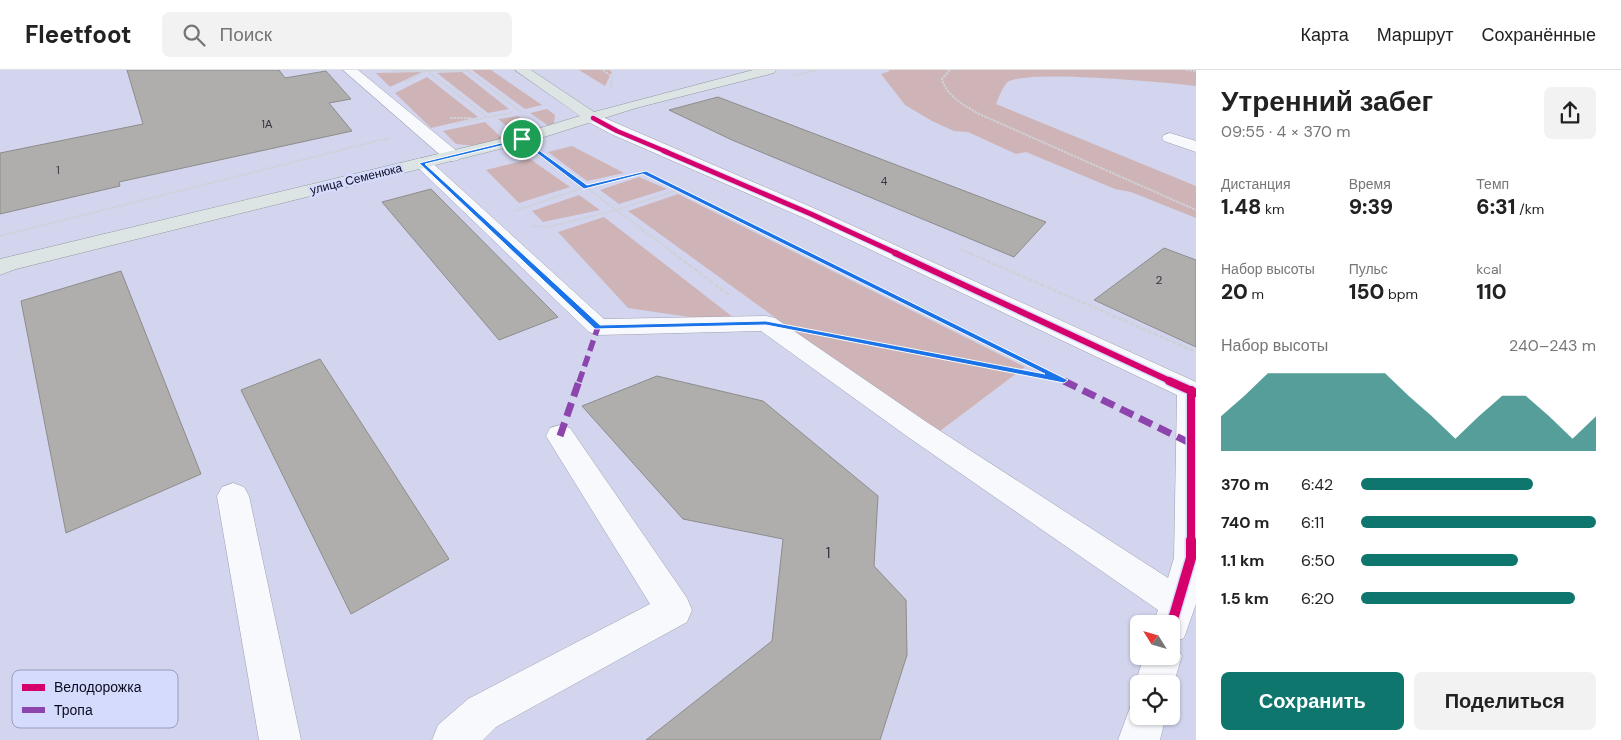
<!DOCTYPE html>
<html lang="ru">
<meta charset="utf-8">
<style>
:root{--surface:#fff;--page:#f2f2f2;--text:#222;--muted:#767676;--line:#e0e0e0;--accent:#0f766e}
body{margin:0;font-family:"DM Sans",sans-serif;background:var(--page);color:var(--text);height:100vh;display:flex;flex-direction:column;font-size:19px;white-space:nowrap}
*{box-sizing:border-box;margin:0}
p{font-size:16px;color:var(--muted)}
.icon{flex:none;width:28px;height:28px;fill:none;stroke:currentColor;stroke-width:2;stroke-linecap:round;stroke-linejoin:round}
.map{position:relative;flex:1;overflow:hidden}
.side{display:flex;flex-direction:column;background:var(--surface);width:425px}
.side>*{flex:none}
.needle{width:32px;rotate:307deg}
.tools{position:absolute;left:1130px;top:545px;display:grid;gap:10px}
.tools a{display:grid;place-items:center;width:50px;height:50px;border-radius:8px;background:var(--surface);box-shadow:0 1px 4px #0004;font-size:25px}
.pin{position:absolute;display:grid;place-items:center;width:42px;height:42px;color:#fff;margin:-21px;border:2px solid #fff;border-radius:50%;box-shadow:0 1px 5px #0007}
.round{display:grid;place-items:center;flex:none;width:52px;height:52px;border-radius:8px;background:var(--page)}
.head{display:flex;align-items:center;justify-content:space-between;height:85px;padding:0 25px}
h1{font-size:28px;font-weight:800;line-height:38px}
.figures{display:grid;grid-template-columns:repeat(3,1fr);gap:8px;height:85px;padding:5px 25px}
.figures div{display:grid;align-content:center}
.figures b{font-size:21px;font-weight:800}
.figures small{font-size:14px;font-weight:400}
.figures p{font-size:14px}
.chart{height:140px;padding:10px 25px}
.chart p{display:flex;justify-content:space-between}
.chart svg{width:100%;height:90px;margin-top:5px;fill:var(--accent);opacity:.7}
.cta{display:flex;gap:10px;margin-top:auto;padding:10px 25px}
.cta a{flex:1;height:58px;border-radius:8px;background:var(--accent);color:#fff;font-size:20px;font-weight:800;line-height:58px;text-align:center}
.cta a+a{background:var(--page);color:var(--text)}
ul{padding:0 25px;list-style:none;font-size:16px}
li{display:grid;grid-template-columns:80px 60px 1fr;align-items:center;height:38px}
li i{height:12px;border-radius:6px;background:var(--accent)}
header{display:flex;align-items:center;gap:30px;box-sizing:border-box;height:70px;padding:0 25px;background:var(--surface);border-bottom:1px solid var(--line)}
header strong{font-size:24px}
nav{display:flex;gap:28px;margin-inline-start:auto;font-size:18px}
.search{width:350px;height:45px;background:var(--page);display:flex;align-items:center;gap:12px;box-sizing:border-box;padding:0 18px;border-radius:8px;color:var(--muted);font-size:19px}
main{display:flex;flex:1;min-height:0}
.map>svg:first-child{display:block}
.green{fill:#cfb4b7}
.building{fill:#b0aead;stroke:#8d8c8c}
.lines{fill:none;stroke-linecap:round;stroke-linejoin:round}
.minor-casing{stroke:#9d9fb3;stroke-width:1}
.major-casing{stroke:#8c9ba0;stroke-width:1}
.path-far2{stroke:#cfd1d8;stroke-width:2;stroke-dasharray:2.5 1;stroke-linecap:butt}
.path-far1{stroke:#cfd1d8;stroke-width:2.5;stroke-dasharray:4.5 2;stroke-linecap:butt}
.path{stroke:#cfd1d8;stroke-width:3;stroke-dasharray:5.5 2.5;stroke-linecap:butt}
.minor{fill:#f8f9fc;fill-rule:evenodd}
.major{fill:#dde5e4;fill-rule:evenodd}
.quiet-far1{stroke:#8e44ad;stroke-width:5.5;stroke-dasharray:11 5.5;stroke-linecap:butt}
.quiet{stroke:#8e44ad;stroke-width:7;stroke-dasharray:14 7;stroke-linecap:butt}
.cycleway-far4-casing{stroke:#d5dbfc;stroke-width:6}
.cycleway-far3-casing{stroke:#d5dbfc;stroke-width:7}
.cycleway-far2-casing{stroke:#d5dbfc;stroke-width:9}
.cycleway-far1-casing{stroke:#d5dbfc;stroke-width:11}
.cycleway-casing{stroke:#d5dbfc;stroke-width:13}
.cycleway-far4{stroke:#d6006c;stroke-width:4.5}
.cycleway-far3{stroke:#d6006c;stroke-width:5}
.cycleway-far2{stroke:#d6006c;stroke-width:6}
.cycleway-far1{stroke:#d6006c;stroke-width:8}
.cycleway{stroke:#d6006c;stroke-width:10}
.route{fill:#1a73e8;stroke:#fff;fill-rule:evenodd}
.labels{text-anchor:middle;stroke-width:5;stroke-linejoin:round;paint-order:stroke}
.far-number-label{font-size:11px;fill:#343442}
.far-street-label{font-size:12px;fill:#0a0b1e;stroke:#d5dbfc}
.number-label{font-size:12px;fill:#343442}
.near-number-label{font-size:15px;fill:#343442}
.key{fill:#d5dbfc;stroke:#989db9;stroke-width:1}
.key-label{font-size:14px;fill:#0a0b1e}
</style>
<header>
<strong>Fleetfoot</strong>
<div class="search"><svg class="icon" aria-label="search" viewBox="0 0 24 24"><circle cx="10" cy="10" r="6"/><path d="M15 15l6 6"/></svg>Поиск</div>
<nav><a>Карта</a><a>Маршрут</a><a>Сохранённые</a></nav>
</header>
<main>
<div class="map">
<svg width="1196" height="670" viewBox="0 0 1196 670">
<rect width="100%" height="100%" fill="#d2d5ed"/>
<g class="green">
<polygon points="472,0 491,0 542,35 525,39"/>
<polygon points="579,0 609,0 612,2 605,16"/>
<path d="M888 0H1196V16C1160 12 1036 0 1009 11 1003 15 999 27 996 34L1196 116V148L1131 122 1115 119 1026 82 1016 84 968 62 954 61 932 51 905 35 881 4 890 1Z"/>
<polygon points="422,2 390,17 376,3"/>
<polygon points="462,2 509,39 488,43 437,3"/>
<polygon points="427,7 478,47 431,58 395,23"/>
<polygon points="547,39 555,45 554,53 550,57 530,43"/>
<polygon points="518,46 536,58 515,63 498,49"/>
<polygon points="485,52 503,69 477,76 456,74 443,61"/>
<polygon points="572,76 624,103 587,111 548,82"/>
<polygon points="530,89 570,117 519,133 486,100"/>
<polygon points="639,107 667,119 619,134 600,120"/>
<polygon points="678,124 1025,297 936,364 628,141"/>
<polygon points="579,125 600,140 543,152 532,141"/>
<polygon points="604,147 743,255 628,238 558,162"/>
</g>
<g class="building">
<polygon points="127,0 279,0 285,8 326,1 351,29 329,33 352,61 119,112 120,116 0,144 0,83 143,54"/>
<polygon points="718,27 1046,152 1014,187 732,70 669,40"/>
<polygon points="431,119 558,247 499,270 382,132"/>
<polygon points="1164,178 1196,190 1196,277 1094,230"/>
<polygon points="121,201 201,404 66,463 21,231"/>
<polygon points="320,289 449,489 351,544 241,320"/>
<polygon points="657,306 763,331 878,426 874,496 906,530 907,585 880,670 646,670 772,571 783,469 683,449 582,336"/>
</g>
<g class="lines">
<g class="minor-casing">
<g id="minor">
<polygon points="343,0 358,0 458,82 461,86 458,90 452,91 446,90"/>
<polygon points="593,43 818,140 1196,312 1196,534 1184,568 1174,572 1182,586 1171,622 1171,614 1139,614 1139,622 1135,614 1144,586 1171,586 1171,554 1153,554 1158,540 908,367 761,261 598,265 589,262 413,93 416,89 422,88 428,89 604,249 766,246 775,248 928,353 1168,508 1174,488 1177,325 804,148 611,64 587,51 585,48 587,45"/>
<polygon points="1170,63 1196,71 1196,82 1164,71 1162,68 1164,65"/>
<polygon points="560,355 570,358 687,528 692,540 687,552 496,657 483,670 432,670 438,655 468,629 650,534 546,366 550,358"/>
<polygon points="233,413 244,417 249,426 301,670 259,670 217,426 222,417"/>
<polygon points="1139,629 1139,646 1166,646 1160,670 1118,670 1132,632"/>
</g>
</g>
<g class="major-casing">
<polygon id="major" points="515,0 531,0 594,42 753,0 776,0 774,3 636,38 528,72 16,199 0,205 0,189 517,65 580,46"/>
</g>
<g class="path-far2">
<polyline points="426,0 487,47"/>
<polyline points="467,0 521,42"/>
<polyline points="603,0 612,7 611,18"/>
<path d="M950 0 942 9C947 27 964 35 979 44L1196 140"/>
<polyline points="1186,0 1196,1"/>
<polyline points="392,1 468,1"/>
<polyline points="793,6 817,0"/>
<polyline points="405,12 426,1"/>
<polyline points="450,48 472,48"/>
<polyline points="456,53 512,43"/>
<polyline points="547,88 675,184"/>
<polyline points="651,106 809,184"/>
<polyline points="514,141 586,117 644,103"/>
<polyline points="532,156 548,157 616,140 678,120"/>
<polyline points="0,166 389,68"/>
<polyline points="960,179 972,184"/>
</g>
<g class="path-far1">
<polyline points="673,183 729,225"/>
<polyline points="806,183 1064,311 843,268"/>
<polyline points="969,183 1196,282"/>
</g>
<polyline class="path" points="1062,311 1063,311"/>
<use href="#minor" class="minor"/>
<use href="#major" class="major"/>
<polyline class="quiet-far1" points="579,312 598,257"/>
<g class="quiet">
<polyline points="1064,311 1194,375"/>
<polyline points="560,366 579,311"/>
</g>
<g class="cycleway-far4-casing">
<polyline id="cycleway-far4" points="593,48 617,61 667,82"/>
</g>
<g class="cycleway-far3-casing">
<polyline id="cycleway-far3" points="664,81 811,144 898,184"/>
</g>
<g class="cycleway-far2-casing">
<polyline id="cycleway-far2" points="895,183 1172,312"/>
</g>
<g class="cycleway-far1-casing">
<g id="cycleway-far1">
<polyline points="1169,311 1196,323"/>
<polyline points="1191,320 1191,471"/>
</g>
</g>
<g class="cycleway-casing">
<polyline id="cycleway" points="1171,556 1191,488 1191,470"/>
</g>
<use href="#cycleway-far4" class="cycleway-far4"/>
<use href="#cycleway-far3" class="cycleway-far3"/>
<use href="#cycleway-far2" class="cycleway-far2"/>
<use href="#cycleway-far1" class="cycleway-far1"/>
<use href="#cycleway" class="cycleway"/>
</g>
<path class="route" d="M522 68 587 115 646 101 1068 310 1064 313 766 255 595 259 419 93ZM521 71 584 119 643 104 1045 304 766 251 600 255 425 94Z"/>
<g class="labels">
<g class="far-number-label">
<text x="267" y="58">1А</text>
<text x="58" y="104">1</text>
<text x="884" y="115">4</text>
</g>
<g class="far-street-label">
<text transform="translate(356 109) rotate(-14)" y="4">улица Семенюка</text>
</g>
<g class="number-label">
<text x="1159" y="214">2</text>
</g>
<g class="near-number-label">
<text x="828" y="488">1</text>
</g>
</g>
<rect x="12" y="600" width="166" height="58" rx="8" class="key"/>
<rect x="22" y="614" width="23" height="7" fill="#d6006c"/>
<rect x="22" y="637" width="23" height="6" fill="#8e44ad"/>
<g class="key-label">
<text x="54" y="622">Велодорожка</text>
<text x="54" y="645">Тропа</text>
</g>
</svg>
<div class="tools">
<a><svg class="needle" viewBox="-14 -14 28 28"><path d="M0-13l5 13h-10z" fill="#e53935"/><path d="M0 13l5-13h-10z" fill="#767676"/></svg></a>
<a><svg class="icon" aria-label="locate" viewBox="0 0 24 24"><circle cx="12" cy="12" r="6"/><path d="M12 2v4M12 18v4M2 12h4M18 12h4"/></svg></a>
</div>
<div class="pin" style="left:522px;top:69px;background:#1e9e55"><svg class="icon" aria-label="arrive" viewBox="0 0 24 24"><path d="M6 21V4h12l-3 4 3 4H6"/></svg></div>
</div>
<section class="side">
<div class="head"><div><h1>Утренний забег</h1><p>09:55 · 4 × 370 m</p></div><a class="round"><svg class="icon" aria-label="share" viewBox="0 0 24 24"><path d="M12 15V3M7 8l5-5 5 5M5 13v7h14v-7"/></svg></a></div>
<div class="figures">
<div><p>Дистанция</p><b>1.48<small> km</small></b></div>
<div><p>Время</p><b>9:39</b></div>
<div><p>Темп</p><b>6:31<small> /km</small></b></div>
</div>
<div class="figures">
<div><p>Набор высоты</p><b>20<small> m</small></b></div>
<div><p>Пульс</p><b>150<small> bpm</small></b></div>
<div><p>kcal</p><b>110</b></div>
</div>
<div class="chart"><p><span>Набор высоты</span>240–243 m</p>
<svg viewBox="0 0 160 44" preserveAspectRatio="none"><path d="M0 44V27L10 17L20 6L30 6L40 6L50 6L60 6L70 6L80 17L90 27L100 38L110 27L120 17L130 17L140 27L150 38L160 27V44z"/></svg>
</div>
<ul>
<li><b>370 m</b>6:42<i style="width:73%"></i></li>
<li><b>740 m</b>6:11<i style="width:100%"></i></li>
<li><b>1.1 km</b>6:50<i style="width:67%"></i></li>
<li><b>1.5 km</b>6:20<i style="width:91%"></i></li>
</ul>
<div class="cta"><a>Сохранить</a><a>Поделиться</a></div>
</section>
</main>
